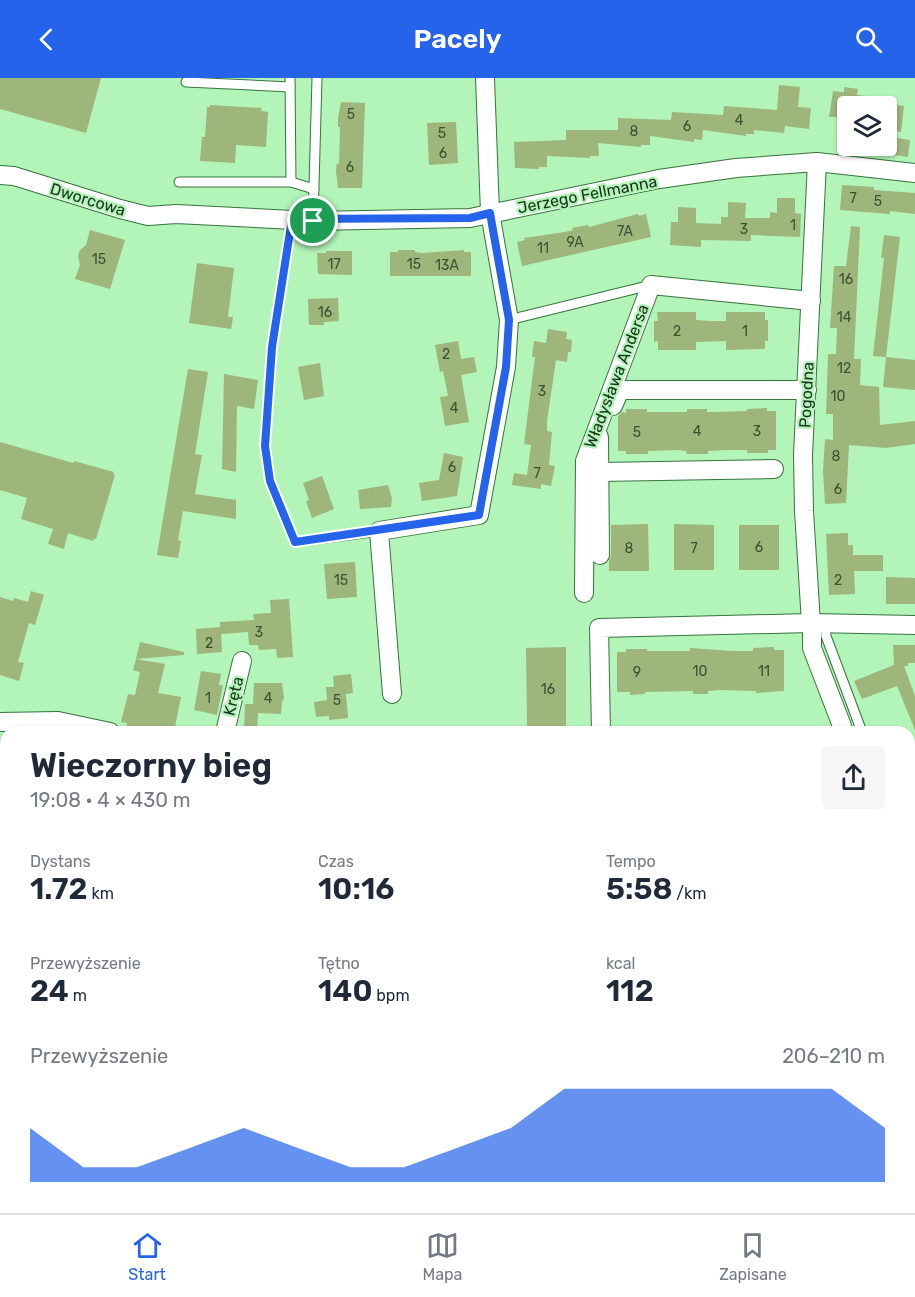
<!DOCTYPE html>
<html lang="pl">
<meta charset="utf-8">
<style>
:root{--surface:#fff;--page:#f6f6f7;--text:#1f2937;--muted:#747a83;--line:#e0e1e3;--accent:#2563eb}
body{margin:0;font-family:Rubik,sans-serif;background:var(--page);color:var(--text);height:100vh;display:flex;flex-direction:column;font-size:22px;white-space:nowrap}
*{box-sizing:border-box;margin:0}
p{font-size:20px;color:var(--muted)}
.icon{flex:none;width:33px;height:33px;fill:none;stroke:currentColor;stroke-width:2;stroke-linecap:round;stroke-linejoin:round}
.map{position:relative;flex:1;overflow:hidden}
.panel{position:absolute;left:0px;top:648px;width:915px;height:488px;display:flex;flex-direction:column;background:var(--surface);border-radius:18px 18px 0 0;box-shadow:0 2px 4px #0004}
.panel>*{flex:none}
.buttons{position:absolute;left:837px;top:18px;display:grid;gap:12px}
.buttons a{display:grid;place-items:center;width:60px;height:60px;border-radius:6px;background:var(--surface);box-shadow:0 2px 4px #0004;font-size:30px}
.pin{position:absolute;display:grid;place-items:center;width:51px;height:51px;color:#fff;margin:-26px;border:3px solid #fff;border-radius:50%;box-shadow:0 2px 6px #0007}
.round{display:grid;place-items:center;flex:none;width:63px;height:63px;border-radius:6px;background:var(--page)}
.overview{display:flex;align-items:center;justify-content:space-between;height:102px;padding:0 30px}
h1{font-size:33px;font-weight:600;line-height:45px}
.figures{display:grid;grid-template-columns:repeat(3,1fr);gap:9px;height:102px;padding:6px 30px}
.figures div{display:grid;align-content:center}
.figures b{font-size:30px;font-weight:600}
.figures small{font-size:16px;font-weight:400}
.figures p{font-size:16px}
.chart{height:168px;padding:12px 30px}
.chart p{display:flex;justify-content:space-between}
.chart svg{width:100%;height:108px;margin-top:6px;fill:var(--accent);opacity:.7}
header{display:flex;justify-content:space-between;align-items:center;height:78px;padding:0 30px;background:var(--accent);color:#fff;font-size:27px;font-weight:600}
.tabs{display:flex;justify-content:space-around;align-items:center;height:84px;border-top:2px solid var(--line);background:var(--surface);font-size:16px;color:var(--muted)}
.tabs a{display:grid;justify-items:center;gap:3px}
.tabs .current{color:var(--accent)}
.map>svg:first-child{display:block}
.building{fill:#9eb57c}
.lines{fill:none;stroke-linecap:round;stroke-linejoin:round}
.lane-casing{stroke:#36733e;stroke-width:11}
.street-casing{stroke:#36733e;stroke-width:20}
.secondary-casing{stroke:#36733e;stroke-width:28}
.lane{stroke:#fff;stroke-width:9}
.street{stroke:#fff;stroke-width:18}
.secondary{stroke:#fff;stroke-width:26}
.route-casing{stroke:#fff;stroke-width:12}
.route{stroke:#2563eb;stroke-width:8}
.labels{text-anchor:middle;stroke-width:4.5;stroke-linejoin:round;paint-order:stroke}
.number-label{font-size:14px;fill:#395232}
.street-label{font-size:16px;fill:#17311a;stroke:#b3f4b8}
</style>
<header><svg class="icon" aria-label="back" viewBox="0 0 24 24"><path d="M15 5l-7 7 7 7"/></svg>Pacely<svg class="icon" aria-label="search" viewBox="0 0 24 24"><circle cx="10" cy="10" r="6"/><path d="M15 15l6 6"/></svg></header>
<div class="map">
<svg width="915" height="1135" viewBox="0 0 915 1135">
<rect width="100%" height="100%" fill="#b3f4b8"/>
<g class="building">
<polygon points="0,0 101,0 86,55 0,31"/>
<polygon points="779,7 800,9 798,29 811,30 809,51 785,48 784,55 754,52 754,56 746,56 746,58 703,52 702,62 694,61 694,64 650,58 650,67 641,67 641,69 598,65 599,78 590,78 590,80 547,78 547,89 539,89 539,91 515,90 514,64 566,62 566,52 618,52 618,40 671,42 672,34 723,37 724,28 777,32"/>
<polygon points="844,9 858,11 857,17 886,20 886,28 848,28 848,39 829,39 833,13 844,14"/>
<polygon points="341,24 365,25 362,110 338,110 336,93 337,85 339,86 340,49 338,49 338,40"/>
<polygon points="886,26 904,28 901,54 886,52"/>
<polygon points="210,27 262,30 261,33 268,34 266,69 236,67 235,85 200,83 202,59 205,59 207,29 210,29"/>
<polygon points="456,44 458,85 429,87 427,45"/>
<polygon points="897,60 910,62 908,79 895,77"/>
<polygon points="842,107 874,109 874,112 915,115 915,136 890,133 890,136 840,132"/>
<polygon points="777,120 795,120 795,135 801,136 800,159 751,157 751,163 701,162 701,169 670,167 671,144 678,144 678,129 696,130 696,145 721,146 721,139 728,139 728,124 746,125 745,140 770,140 770,134 777,135"/>
<polygon points="638,136 639,138 646,136 651,159 522,188 517,164 525,162 524,160 565,154 573,152 572,150 588,147 589,149"/>
<polygon points="851,148 860,149 854,281 861,281 860,307 879,309 880,347 915,343 915,366 886,370 849,367 846,425 825,426 823,393 825,361 833,362 833,336 826,336 828,276 836,276 837,250 830,250 834,188 846,188"/>
<polygon points="90,152 125,162 110,211 75,201 80,187 78,178 80,172 86,167"/>
<polygon points="884,157 900,159 886,279 915,282 915,312 883,309 886,279 873,278 884,180 881,180"/>
<polygon points="398,172 415,172 415,174 422,175 464,172 464,174 471,174 471,198 390,198 390,174 398,174"/>
<polygon points="326,173 352,173 352,197 318,196 317,175 326,175"/>
<polygon points="197,185 234,190 228,239 233,239 231,251 189,245"/>
<polygon points="338,220 339,243 324,244 324,247 309,247 308,221"/>
<polygon points="657,234 696,234 696,242 711,243 726,243 726,234 765,234 765,242 768,242 768,263 765,263 765,271 726,272 726,263 696,264 696,272 658,272 658,263 654,264 654,243 658,243"/>
<polygon points="548,251 567,254 566,261 572,262 571,274 568,274 567,284 556,282 547,343 547,353 552,354 549,387 555,388 551,408 541,406 541,411 512,407 514,395 527,397 531,367 524,366 535,279 532,279 534,263 546,265"/>
<polygon points="458,263 461,281 474,279 477,294 461,297 469,344 445,348 440,319 448,318 443,293 440,294 435,267"/>
<polygon points="320,285 324,318 304,322 298,289"/>
<polygon points="188,291 208,294 195,376 202,377 195,416 236,422 236,441 183,433 178,462 181,463 178,480 157,477"/>
<polygon points="224,296 258,302 254,331 237,328 236,394 222,391"/>
<polygon points="767,330 767,333 776,333 776,372 768,372 768,375 747,375 747,372 727,372 708,373 708,376 687,376 686,373 678,372 648,373 648,376 626,376 626,373 618,373 618,338 622,334 626,335 626,331 647,331 647,334 687,334 687,331 707,331 707,334 716,334 747,333 747,331"/>
<polygon points="0,364 73,385 74,383 114,394 113,396 115,397 96,461 94,461 93,463 68,455 64,471 48,466 53,451 21,441 27,420 0,412"/>
<polygon points="444,375 463,379 457,418 422,423 419,405 439,402"/>
<polygon points="322,398 334,431 312,440 306,423 309,422 303,405"/>
<polygon points="388,407 392,420 391,429 360,431 358,412"/>
<polygon points="648,446 649,493 609,493 609,484 611,477 611,447"/>
<polygon points="674,446 714,447 714,492 674,492"/>
<rect x="739" y="447" width="40" height="45"/>
<polygon points="848,455 848,467 853,467 853,477 883,477 883,493 854,493 855,516 829,517 826,456"/>
<polygon points="355,484 357,519 327,521 324,486"/>
<polygon points="886,499 915,500 915,526 886,526"/>
<polygon points="31,513 44,517 35,547 29,545 18,584 24,585 19,603 0,597 0,519 13,523 14,520 28,524"/>
<polygon points="289,521 293,579 277,580 276,571 259,572 258,567 249,567 248,554 221,556 222,574 197,576 196,551 220,549 220,544 254,542 253,536 271,535 270,522"/>
<polygon points="140,564 184,574 184,577 136,581"/>
<polygon points="893,567 915,567 915,585 908,585 908,588 904,588 915,618 915,652 897,608 862,621 854,603 894,587"/>
<polygon points="566,569 566,650 527,650 526,570"/>
<polygon points="774,569 774,572 784,572 784,613 756,615 756,613 720,612 708,613 708,616 693,616 693,613 645,614 645,616 630,617 630,614 617,614 617,574 626,574 626,571 647,571 647,573 690,573 690,570 733,573 753,573 753,570"/>
<polygon points="136,581 165,586 158,615 181,619 174,654 140,654 126,651 127,645 121,644 128,616 135,617 140,594 133,592"/>
<polygon points="201,593 221,596 219,607 223,607 217,637 194,632"/>
<polygon points="351,596 353,615 346,616 348,640 329,642 329,638 316,639 314,624 327,622 326,609 334,609 333,598"/>
<polygon points="254,605 282,605 284,620 282,624 281,636 258,635 257,654 244,654 245,626 253,626"/>
</g>
<g class="lines">
<g class="lane-casing">
<g id="lane">
<polyline points="290,0 291,104"/>
<polyline points="186,4 290,9"/>
<polyline points="179,104 291,104 314,111"/>
<polyline points="292,141 272,269 265,368 270,403 295,464 379,453"/>
<polyline points="313,143 317,0"/>
<polyline points="509,242 651,207"/>
<polyline points="825,544 826,558 862,654"/>
<polyline points="909,712 915,709"/>
</g>
</g>
<g class="street-casing">
<g id="street">
<polyline points="817,84 803,377 804,433 811,545 915,547"/>
<polyline points="0,97 14,98 120,131 148,138 176,136 313,143 470,140 659,101 736,90 817,84 915,95"/>
<polyline points="613,328 620,312 807,312"/>
<polyline points="599,359 600,477"/>
<polyline points="599,394 774,391"/>
<polyline points="584,515 585,383 651,207 811,223"/>
<polyline points="812,545 812,570 842,648 842,654"/>
<polyline points="392,616 379,453 479,437 506,289 509,242 490,135 485,0"/>
<polyline points="0,644 58,643 110,654"/>
<polyline points="225,654 242,583"/>
<polyline points="601,654 599,550 811,545"/>
<polyline points="0,841 6,843"/>
<polyline points="0,916 6,918"/>
<polyline points="909,1021 915,1019"/>
<polyline points="791,1130 794,1135"/>
</g>
</g>
<g class="secondary-casing">
<g id="secondary">
<polyline points="909,854 915,849"/>
<polyline points="313,1135 325,1130"/>
</g>
</g>
<use href="#lane" class="lane"/>
<use href="#street" class="street"/>
<use href="#secondary" class="secondary"/>
</g>
<g class="lines">
<g class="route-casing">
<polygon id="route" points="490,135 509,242 506,289 479,437 295,464 270,403 265,368 272,269 292,141 470,140"/>
</g>
<use href="#route" class="route"/>
</g>
<g class="labels">
<g class="number-label">
<text x="351" y="41">5</text>
<text x="739" y="47">4</text>
<text x="687" y="53">6</text>
<text x="634" y="58">8</text>
<text x="442" y="60">5</text>
<text x="443" y="80">6</text>
<text x="350" y="94">6</text>
<text x="853" y="125">7</text>
<text x="878" y="128">5</text>
<text x="793" y="152">1</text>
<text x="744" y="156">3</text>
<text x="625" y="158">7A</text>
<text x="575" y="169">9A</text>
<text x="543" y="175">11</text>
<text x="99" y="186">15</text>
<text x="334" y="191">17</text>
<text x="414" y="191">15</text>
<text x="447" y="192">13A</text>
<text x="846" y="206">16</text>
<text x="325" y="239">16</text>
<text x="844" y="244">14</text>
<text x="677" y="258">2</text>
<text x="745" y="258">1</text>
<text x="446" y="281">2</text>
<text x="844" y="295">12</text>
<text x="542" y="318">3</text>
<text x="838" y="323">10</text>
<text x="454" y="335">4</text>
<text x="697" y="358">4</text>
<text x="757" y="358">3</text>
<text x="637" y="359">5</text>
<text x="836" y="383">8</text>
<text x="452" y="394">6</text>
<text x="537" y="400">7</text>
<text x="838" y="416">6</text>
<text x="759" y="474">6</text>
<text x="629" y="475">8</text>
<text x="694" y="475">7</text>
<text x="341" y="507">15</text>
<text x="838" y="507">2</text>
<text x="259" y="559">3</text>
<text x="209" y="570">2</text>
<text x="700" y="598">10</text>
<text x="764" y="598">11</text>
<text x="637" y="599">9</text>
<text x="548" y="616">16</text>
<text x="208" y="625">1</text>
<text x="268" y="625">4</text>
<text x="337" y="627">5</text>
</g>
<g class="street-label">
<text transform="translate(587 116) rotate(-11)" y="6">Jerzego Fellmanna</text>
<text transform="translate(88 121) rotate(17)" y="6">Dworcowa</text>
<text transform="translate(616 298) rotate(-69)" y="6">Władysława Andersa</text>
<text transform="translate(806 317) rotate(-87)" y="6">Pogodna</text>
<text transform="translate(233 618) rotate(-76)" y="6">Kręta</text>
</g>
</g>
</svg>
<div class="buttons">
<a><svg class="icon" aria-label="layers" viewBox="0 0 24 24"><path d="M12 4l9 5-9 5-9-5zM3 14l9 5 9-5"/></svg></a>
</div>
<div class="pin" style="left:313px;top:143px;background:#1e9e55"><svg class="icon" aria-label="arrive" viewBox="0 0 24 24"><path d="M6 21V4h12l-3 4 3 4H6"/></svg></div>
<section class="panel">
<div class="overview"><div><h1>Wieczorny bieg</h1><p>19:08 · 4 × 430 m</p></div><a class="round"><svg class="icon" aria-label="share" viewBox="0 0 24 24"><path d="M12 15V3M7 8l5-5 5 5M5 13v7h14v-7"/></svg></a></div>
<div class="figures">
<div><p>Dystans</p><b>1.72<small> km</small></b></div>
<div><p>Czas</p><b>10:16</b></div>
<div><p>Tempo</p><b>5:58<small> /km</small></b></div>
</div>
<div class="figures">
<div><p>Przewyższenie</p><b>24<small> m</small></b></div>
<div><p>Tętno</p><b>140<small> bpm</small></b></div>
<div><p>kcal</p><b>112</b></div>
</div>
<div class="chart"><p><span>Przewyższenie</span>206–210 m</p>
<svg viewBox="0 0 160 44" preserveAspectRatio="none"><path d="M0 44V22L10 38L20 38L30 30L40 22L50 30L60 38L70 38L80 30L90 22L100 6L110 6L120 6L130 6L140 6L150 6L160 22V44z"/></svg>
</div>
</section>
</div>
<nav class="tabs">
<a class="current"><svg class="icon" aria-label="home" viewBox="0 0 24 24"><path d="M3 11l9-7 9 7M6 9v11h12V9"/></svg>Start</a>
<a><svg class="icon" aria-label="map" viewBox="0 0 24 24"><path d="M3 6l6-2 6 2 6-2v14l-6 2-6-2-6 2zM9 4v14M15 6v14"/></svg>Mapa</a>
<a><svg class="icon" aria-label="saved" viewBox="0 0 24 24"><path d="M7 4h10v16l-5-4-5 4z"/></svg>Zapisane</a>
</nav>
